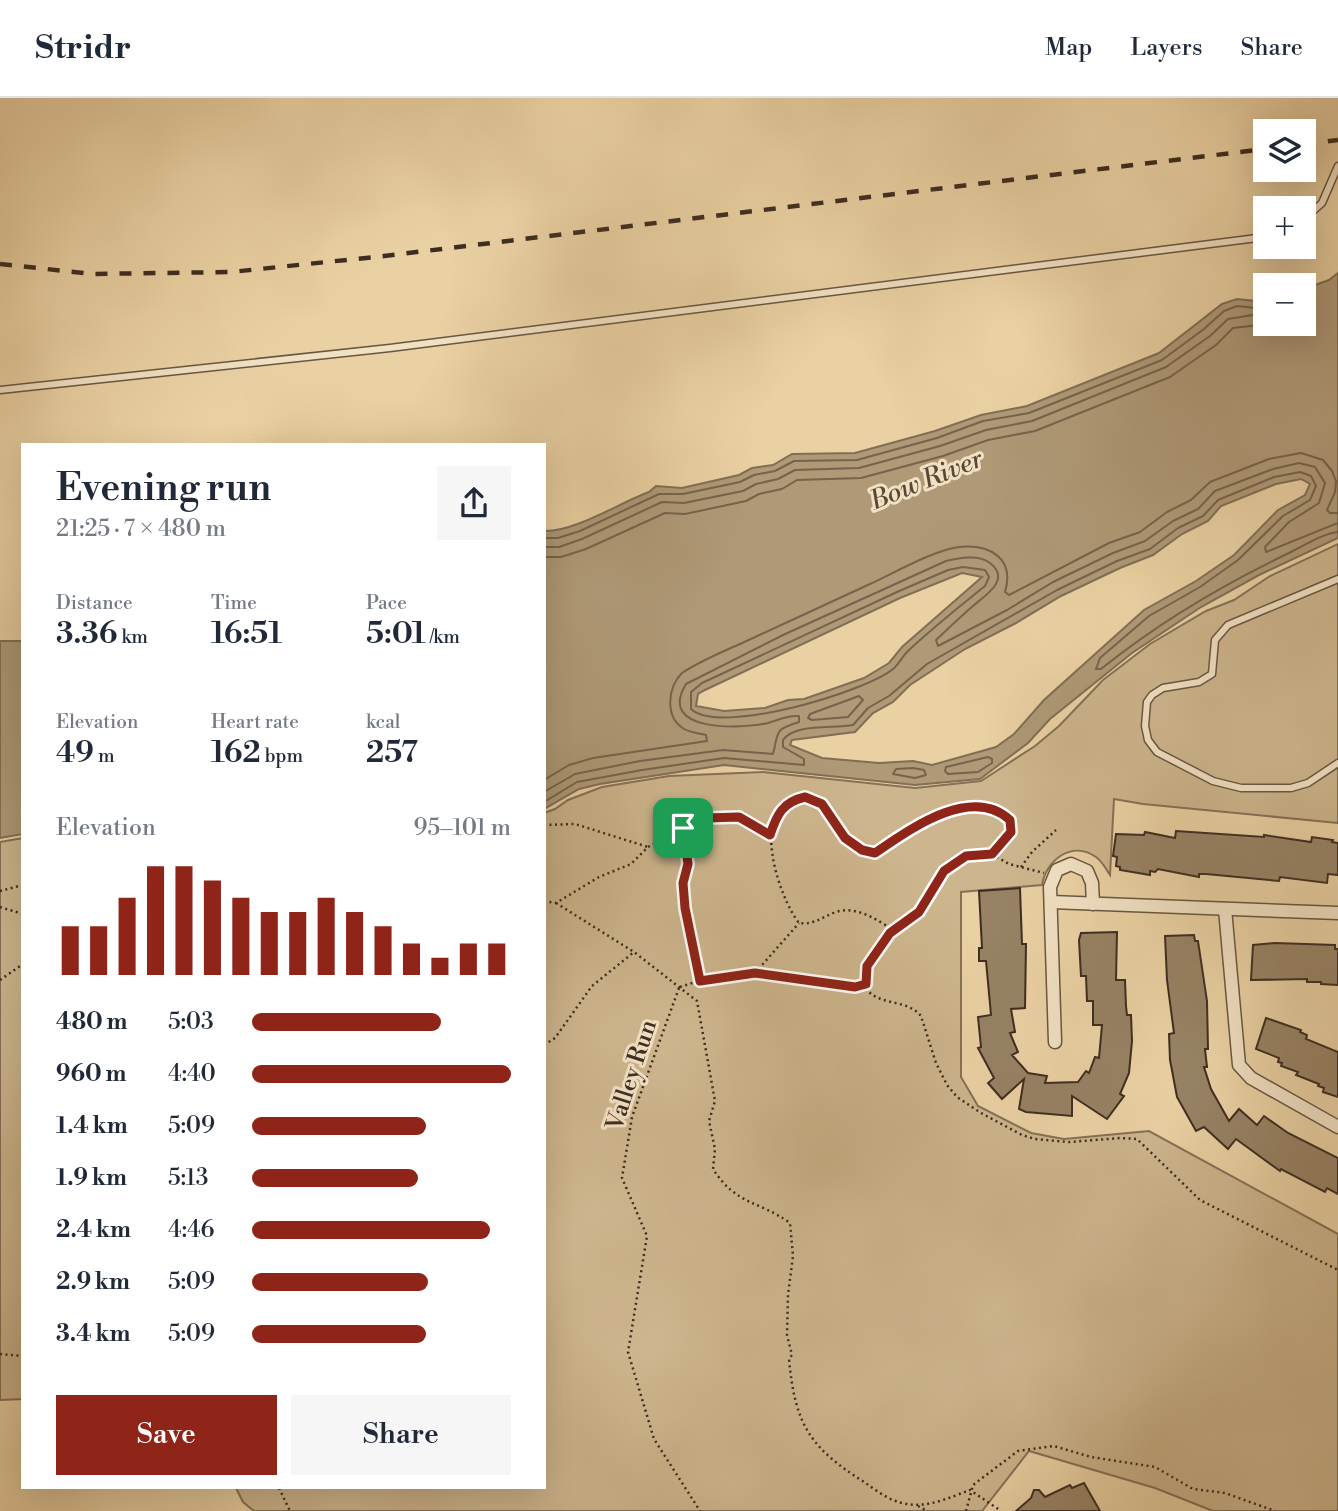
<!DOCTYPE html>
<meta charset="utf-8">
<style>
:root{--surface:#fff;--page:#f6f6f7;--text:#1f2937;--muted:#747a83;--line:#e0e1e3;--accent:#8f2418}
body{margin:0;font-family:"Libre Bodoni",serif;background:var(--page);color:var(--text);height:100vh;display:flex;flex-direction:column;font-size:26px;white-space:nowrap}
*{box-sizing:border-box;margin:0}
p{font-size:23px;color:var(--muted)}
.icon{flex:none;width:38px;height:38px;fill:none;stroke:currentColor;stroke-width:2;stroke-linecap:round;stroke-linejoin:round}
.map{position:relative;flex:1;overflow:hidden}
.drawer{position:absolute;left:21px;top:345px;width:525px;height:1046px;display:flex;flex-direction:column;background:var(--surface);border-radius:0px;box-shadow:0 7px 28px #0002}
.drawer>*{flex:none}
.tools{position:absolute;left:1253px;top:21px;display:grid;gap:14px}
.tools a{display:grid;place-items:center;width:63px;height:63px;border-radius:0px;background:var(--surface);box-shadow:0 7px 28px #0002;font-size:35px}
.pin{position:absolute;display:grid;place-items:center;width:60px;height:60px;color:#fff;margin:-30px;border-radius:14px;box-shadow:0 4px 10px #0006}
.round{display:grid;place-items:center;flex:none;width:74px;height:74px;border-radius:0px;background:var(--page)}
.headline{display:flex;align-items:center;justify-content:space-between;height:119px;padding:0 35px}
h1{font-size:38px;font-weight:600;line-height:52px}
.metrics{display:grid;grid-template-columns:repeat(3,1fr);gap:10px;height:119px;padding:7px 35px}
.metrics div{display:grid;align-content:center}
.metrics b{font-size:30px;font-weight:600}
.metrics small{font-size:19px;font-weight:400}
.metrics p{font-size:19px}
.chart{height:196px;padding:14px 35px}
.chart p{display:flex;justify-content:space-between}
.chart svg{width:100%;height:126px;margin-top:7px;stroke:var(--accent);stroke-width:6}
.action{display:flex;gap:14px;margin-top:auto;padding:14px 35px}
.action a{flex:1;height:80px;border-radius:0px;background:var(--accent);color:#fff;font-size:28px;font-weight:600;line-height:80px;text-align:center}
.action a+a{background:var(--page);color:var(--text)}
ul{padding:0 35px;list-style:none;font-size:23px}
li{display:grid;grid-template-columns:112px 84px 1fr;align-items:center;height:52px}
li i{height:18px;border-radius:9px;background:var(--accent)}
header{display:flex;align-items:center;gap:42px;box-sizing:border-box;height:98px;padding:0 35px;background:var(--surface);border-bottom:2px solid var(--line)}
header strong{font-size:33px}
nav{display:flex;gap:38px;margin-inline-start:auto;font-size:24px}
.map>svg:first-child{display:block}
.green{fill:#cdb58d;stroke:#857157;stroke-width:2}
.water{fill:#af9977;stroke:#816e55;stroke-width:2;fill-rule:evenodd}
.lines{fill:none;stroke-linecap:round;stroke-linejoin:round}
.shore{stroke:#76634c;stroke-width:2}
.building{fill:#978265;stroke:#3d2d21;stroke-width:2}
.lane-casing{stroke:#685642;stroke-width:9}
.street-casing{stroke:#685642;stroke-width:15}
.path{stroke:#3d2d21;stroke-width:2.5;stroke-dasharray:2 3.5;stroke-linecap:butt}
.lane{stroke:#f1e1c3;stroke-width:6}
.street{stroke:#f1e1c3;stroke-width:12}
.rail{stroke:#3d2d21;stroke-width:4.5;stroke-dasharray:12 12;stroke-linecap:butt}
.route-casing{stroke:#fff;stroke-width:14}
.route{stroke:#8f2418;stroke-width:9}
.labels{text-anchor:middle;stroke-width:6;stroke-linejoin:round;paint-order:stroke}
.street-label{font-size:24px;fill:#3d2d21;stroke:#f1e1c3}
.water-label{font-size:26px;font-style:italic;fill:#5a4836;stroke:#f1e1c3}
</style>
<header>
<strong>Stridr</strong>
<nav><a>Map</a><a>Layers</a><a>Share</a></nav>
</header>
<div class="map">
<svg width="1338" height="1413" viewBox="0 0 1338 1413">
<rect width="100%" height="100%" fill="#ead1a3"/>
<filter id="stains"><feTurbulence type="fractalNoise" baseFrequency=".00286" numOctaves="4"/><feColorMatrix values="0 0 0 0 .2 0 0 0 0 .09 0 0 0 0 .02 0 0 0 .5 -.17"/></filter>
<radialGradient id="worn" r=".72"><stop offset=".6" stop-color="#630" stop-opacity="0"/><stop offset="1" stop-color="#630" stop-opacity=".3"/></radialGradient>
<g class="green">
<path d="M1338 446V725L1143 706 1114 701 1110 777C1106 771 1102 763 1096 759 1072 742 1046 762 1042 787L961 794V979L978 1008 1031 1035 1064 1041 1149 1033 1338 1136V1413H1213L1155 1390 1029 1353 982 1413H254L243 1404 236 1390H544V715L555 711 568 702 602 689 669 678 763 674 915 690 981 683 1035 648 1059 628 1103 582 1150 546 1206 513 1234 502 1270 478Z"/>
<polygon points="23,740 23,1301 0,1302 0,744"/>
</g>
<g class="water">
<path d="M1338 175V440L1259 477 1201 509 1132 555 1050 621 1028 645 980 681 915 687 724 667 600 686 579 691 544 711V433C575 434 619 405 649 394L656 388 682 390 739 377 752 370 773 367 792 356 855 355 935 333 981 317 1027 308 1159 255 1222 206 1237 201 1255 203 1265 198V226H1304V191L1329 182ZM1301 381 1310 386 1305 397 1278 412 1234 457 1196 483 1144 512 1044 602 1014 636 996 649 932 667 913 663 879 665 822 660 790 647 792 642 855 634 873 615 893 604 910 587 965 551 1016 525 1061 498 1120 470 1153 457 1182 436 1208 423 1221 408 1276 386ZM962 475 982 479 902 549 889 565 864 580 804 601 788 602 765 610 724 613 696 608 698 596 705 592 900 500Z"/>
<polygon points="0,543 23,543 23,736 0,740"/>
</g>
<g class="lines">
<g class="shore">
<polyline points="544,440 558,440 580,433 659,396 683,396 740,384 754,377 775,373 794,363 857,362 937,340 983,323 1029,315 1162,262 1204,231 1224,213 1237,208 1256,210 1265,206"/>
<polyline points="544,449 559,449 582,441 662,404 684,405 743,393 756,386 778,381 795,372 859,370 940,348 986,332 1032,323 1166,269 1210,238 1228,221 1265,215"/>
<polyline points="544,459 561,459 586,451 665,415 685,416 746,403 759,396 782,391 797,382 861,380 943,358 988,342 1035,333 1170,279 1216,247 1233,230 1267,226"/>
<path d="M963 469 985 472 989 479 985 488C959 509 931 531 907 554 902 559 899 566 893 571 865 594 719 638 691 611V594L702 585 897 494 948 472Z"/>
<polygon points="859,598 863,602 848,619 812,622 808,620 810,616"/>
<polygon points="988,659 992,661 992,665 978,674 948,676 945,673 946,669"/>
<polygon points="913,670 924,672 926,677 915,680 893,676 896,671"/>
<path d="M544 682 569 667 593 660 707 643 706 637C699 635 691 635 684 631 664 619 668 589 682 575 700 563 720 555 740 546 783 526 827 506 870 486 894 475 934 452 959 449 990 446 1015 460 1005 494L1009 497 1109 445 1140 434 1167 414 1191 402 1210 384 1269 361 1301 355 1323 362 1332 373 1336 383 1335 394 1327 412 1330 415H1338"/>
<path d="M544 694 575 676 640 663 723 652 773 656C779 634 773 632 799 624V618C787 617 779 622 768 625 742 631 656 635 686 586L783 537 946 463C959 460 979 456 990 465 1012 482 984 498 973 508 960 519 948 531 936 542L938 548 1007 512 1053 484 1113 455 1145 443 1173 423 1198 411 1215 393 1273 371 1299 365 1315 369 1325 385 1319 405 1289 424 1265 449 1266 454 1338 425"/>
<path d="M544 704 577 684 642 672 724 660 804 667V661L783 649V642C795 625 833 631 853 627L868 610 889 598 927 566 1057 492 1117 463 1150 451 1178 430 1203 418 1218 402 1274 379 1300 374 1311 378 1316 388 1310 402 1283 418 1238 462 1200 489 1149 518 1100 560 1096 571H1101C1158 525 1222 487 1289 455 1304 448 1321 436 1338 434"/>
</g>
</g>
<g class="building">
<polygon points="1176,733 1264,739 1264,737 1311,744 1312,739 1333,742 1332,744 1338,745 1338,777 1328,776 1327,785 1280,779 1279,783 1206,776 1199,776 1199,779 1158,771 1155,774 1150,773 1150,777 1120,772 1120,769 1116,768 1117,759 1113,758 1116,736 1144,737 1145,734 1175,740"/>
<polygon points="1020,790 1022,846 1026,846 1025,910 1011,911 1015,934 1010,935 1018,954 1012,957 1028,975 1047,978 1045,985 1078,984 1086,973 1089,975 1095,959 1099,960 1102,927 1093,927 1093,903 1087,903 1086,878 1081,878 1079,842 1081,835 1117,834 1116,882 1125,882 1126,908 1127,917 1131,917 1132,943 1129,975 1120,996 1124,998 1107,1021 1072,998 1072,1018 1026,1014 1019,1011 1024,981 1002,1001 988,985 994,980 978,950 981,949 978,919 991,917 986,863 979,863 979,850 982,850 979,793"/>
<polygon points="1194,837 1195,843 1198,843 1207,903 1208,951 1205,951 1207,969 1204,969 1211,991 1229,1023 1239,1011 1257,1027 1264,1018 1288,1035 1338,1060 1338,1096 1327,1090 1325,1094 1281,1071 1280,1073 1236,1041 1228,1051 1204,1029 1196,1033 1177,999 1170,962 1169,936 1174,935 1167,882 1165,838"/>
<polygon points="1275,845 1335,847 1335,851 1338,851 1338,887 1321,886 1321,884 1307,884 1307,881 1251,882 1253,847"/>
<polygon points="1266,920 1301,932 1300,934 1307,937 1306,941 1338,954 1338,999 1323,994 1324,990 1318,988 1319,986 1296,977 1298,974 1281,968 1282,965 1278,964 1279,960 1256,951"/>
<polygon points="1084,1385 1100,1413 1016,1413 1031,1400 1034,1392 1039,1392 1045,1399 1070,1387 1072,1390"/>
</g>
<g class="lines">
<g class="lane-casing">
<g id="lane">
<polyline points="1304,121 1322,105 1338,68"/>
<polyline points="0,292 390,250 1265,139"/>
<polyline points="1338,481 1228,527 1215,542 1212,576 1199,584 1163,590 1152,597 1147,604 1145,628 1148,642 1157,654 1213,683 1241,690 1291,690 1308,685 1338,665"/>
</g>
</g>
<g class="street-casing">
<g id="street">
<polyline points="1051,804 1338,815"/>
<polyline points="1225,811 1239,967 1251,980 1338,1029"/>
<polyline points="1055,944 1050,789 1057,772 1071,766 1087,773 1092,785 1093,806"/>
</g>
</g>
<g class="path">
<polyline points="544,727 575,726 648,749"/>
<polyline points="684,731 688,766 683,785 685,810 700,883"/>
<polyline points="992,756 1009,766 1044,775"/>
<polyline points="1021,769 1032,754 1056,732"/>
<polyline points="0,793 23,787"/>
<polyline points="544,803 556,805 599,779 631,766 648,749 676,733 706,720 739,719 770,737"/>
<path d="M556 805 634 854 697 903 715 1003 709 1023 715 1051 713 1071C737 1108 758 1102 790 1125L793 1158 788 1197 787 1237 792 1257 789 1261C795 1326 809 1349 864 1384 877 1393 891 1404 907 1406 928 1410 951 1399 970 1392L1001 1413"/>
<polyline points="0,809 23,816"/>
<path d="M893 832C927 817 927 787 951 767 964 755 978 761 992 755 1000 752 1006 741 1011 734L1010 722C972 686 908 733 875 755 836 747 831 697 801 700 747 706 779 800 799 825 814 827 822 819 836 814 855 807 878 822 893 832L867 868V892C881 908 907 901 921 918L936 965 947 987 957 999 981 1015 1022 1037 1035 1041 1069 1044 1121 1040 1137 1041 1200 1102 1338 1172"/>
<polyline points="755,875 799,825"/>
<polyline points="0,882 23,866"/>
<polyline points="680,889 711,879 755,875 855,889 866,885"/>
<polyline points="679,890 632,1019 622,1080 647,1138 628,1254 654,1341 700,1413"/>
<polyline points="544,947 555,940 592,888 634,854"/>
<polyline points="0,1256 23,1258"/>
<polyline points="279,1390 290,1413"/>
<polyline points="918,1408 927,1413"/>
<polyline points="966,1413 973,1387 1018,1353 1054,1348 1091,1359 1155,1369 1193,1391 1225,1395 1275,1413"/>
</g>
<use href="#lane" class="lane"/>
<use href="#street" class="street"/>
<g class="rail">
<polyline points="1304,46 1338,42"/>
<polyline points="0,166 93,176 231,174 384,158 1265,51"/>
</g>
</g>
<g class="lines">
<g class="route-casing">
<path id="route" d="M805 699 822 706 845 740 862 752 875 755C909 732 971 686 1010 722L1011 734 992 756 966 758 944 773 919 814 890 835 867 868 866 886 855 889 755 875 700 883 685 810 683 785 688 766 683 730 706 720 739 719 770 737C777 716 783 704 805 699Z"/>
</g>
<use href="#route" class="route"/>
</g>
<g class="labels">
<g class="street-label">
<text transform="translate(631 977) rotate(-72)" y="8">Valley Run</text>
</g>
<g class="water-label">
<text transform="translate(926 381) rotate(-22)" y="9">Bow River</text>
</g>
</g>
<rect width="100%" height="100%" filter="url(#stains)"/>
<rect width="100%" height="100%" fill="url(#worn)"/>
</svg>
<div class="tools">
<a><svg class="icon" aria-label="layers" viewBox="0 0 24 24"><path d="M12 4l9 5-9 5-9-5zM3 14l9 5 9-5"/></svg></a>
<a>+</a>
<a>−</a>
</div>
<div class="pin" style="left:683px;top:730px;background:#1e9e55"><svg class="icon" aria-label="arrive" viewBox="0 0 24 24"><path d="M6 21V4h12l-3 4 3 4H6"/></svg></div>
<section class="drawer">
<div class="headline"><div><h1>Evening run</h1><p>21:25 · 7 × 480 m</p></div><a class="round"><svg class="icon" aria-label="share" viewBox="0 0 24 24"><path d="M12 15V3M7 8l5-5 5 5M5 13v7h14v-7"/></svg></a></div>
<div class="metrics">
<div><p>Distance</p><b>3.36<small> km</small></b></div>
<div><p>Time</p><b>16:51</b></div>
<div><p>Pace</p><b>5:01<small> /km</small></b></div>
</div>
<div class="metrics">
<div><p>Elevation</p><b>49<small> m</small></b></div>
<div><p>Heart rate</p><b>162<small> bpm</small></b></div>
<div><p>kcal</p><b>257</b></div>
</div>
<div class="chart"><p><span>Elevation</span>95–101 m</p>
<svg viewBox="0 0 160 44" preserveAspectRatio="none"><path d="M5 44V27M15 44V27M25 44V17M35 44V6M45 44V6M55 44V11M65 44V17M75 44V22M85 44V22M95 44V17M105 44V22M115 44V27M125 44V33M135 44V38M145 44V33M155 44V33"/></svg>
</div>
<ul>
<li><b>480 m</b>5:03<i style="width:73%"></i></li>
<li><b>960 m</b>4:40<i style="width:100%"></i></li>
<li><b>1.4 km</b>5:09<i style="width:67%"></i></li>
<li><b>1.9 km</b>5:13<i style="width:64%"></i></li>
<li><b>2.4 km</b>4:46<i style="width:92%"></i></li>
<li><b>2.9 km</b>5:09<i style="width:68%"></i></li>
<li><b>3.4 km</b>5:09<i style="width:67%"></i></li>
</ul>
<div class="action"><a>Save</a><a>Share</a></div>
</section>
</div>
